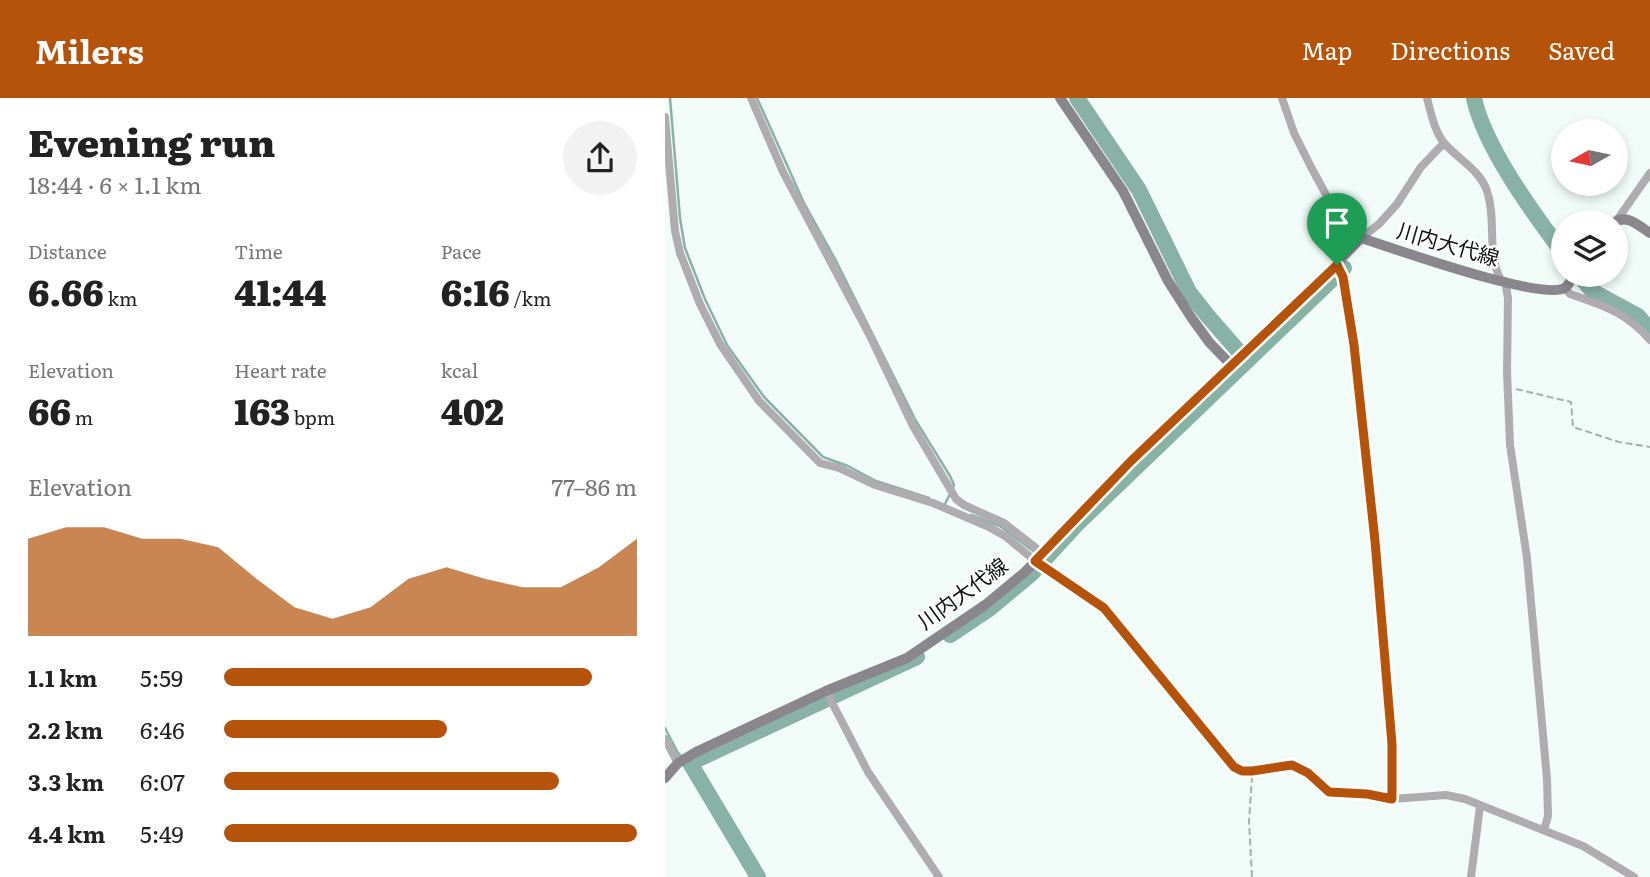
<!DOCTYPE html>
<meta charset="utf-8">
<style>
:root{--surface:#fff;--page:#f2f2f2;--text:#222;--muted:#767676;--accent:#b45309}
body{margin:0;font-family:Literata,"Noto Sans JP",serif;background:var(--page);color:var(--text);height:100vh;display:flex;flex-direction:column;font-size:26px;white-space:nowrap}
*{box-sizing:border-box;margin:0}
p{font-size:23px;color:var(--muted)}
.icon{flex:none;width:38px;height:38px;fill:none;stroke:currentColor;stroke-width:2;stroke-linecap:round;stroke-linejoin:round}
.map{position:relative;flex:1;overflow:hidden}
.details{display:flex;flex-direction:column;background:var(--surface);width:665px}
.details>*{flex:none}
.needle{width:46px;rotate:261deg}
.fabs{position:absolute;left:886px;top:21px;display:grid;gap:14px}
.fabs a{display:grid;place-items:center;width:77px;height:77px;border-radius:50%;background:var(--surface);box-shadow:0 4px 10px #0003;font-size:35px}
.pin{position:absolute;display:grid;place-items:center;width:60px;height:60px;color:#fff;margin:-72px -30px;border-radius:50% 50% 50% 0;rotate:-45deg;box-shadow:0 0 7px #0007}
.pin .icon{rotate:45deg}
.round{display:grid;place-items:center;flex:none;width:74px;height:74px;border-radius:37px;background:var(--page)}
.overview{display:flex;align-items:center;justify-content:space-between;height:119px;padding:0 28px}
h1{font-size:38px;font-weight:800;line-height:52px}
.figures{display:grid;grid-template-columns:repeat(3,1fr);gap:10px;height:119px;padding:7px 28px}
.figures div{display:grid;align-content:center}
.figures b{font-size:35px;font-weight:800}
.figures small{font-size:19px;font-weight:400}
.figures p{font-size:19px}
.chart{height:196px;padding:14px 28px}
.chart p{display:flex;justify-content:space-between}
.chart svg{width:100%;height:126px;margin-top:7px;fill:var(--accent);opacity:.7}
ul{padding:0 28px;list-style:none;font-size:23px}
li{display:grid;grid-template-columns:112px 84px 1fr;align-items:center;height:52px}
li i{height:18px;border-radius:9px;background:var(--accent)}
header{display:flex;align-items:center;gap:42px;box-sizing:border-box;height:98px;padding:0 35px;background:var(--accent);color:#fff}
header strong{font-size:33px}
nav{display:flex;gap:38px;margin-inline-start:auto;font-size:24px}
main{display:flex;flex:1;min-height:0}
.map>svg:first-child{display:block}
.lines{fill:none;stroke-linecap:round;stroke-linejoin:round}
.stream{stroke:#88b2a6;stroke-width:2.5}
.river{stroke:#88b2a6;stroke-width:16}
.path{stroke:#a6afac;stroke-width:2;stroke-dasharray:7 3.5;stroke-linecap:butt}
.street{stroke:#aeacaf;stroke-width:8}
.secondary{stroke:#89878c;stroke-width:10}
.route-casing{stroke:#fff;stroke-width:14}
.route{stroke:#b45309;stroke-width:9}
.labels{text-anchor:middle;stroke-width:5;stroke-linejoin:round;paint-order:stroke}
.street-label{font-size:21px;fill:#111413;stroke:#fff}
</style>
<header>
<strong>Milers</strong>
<nav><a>Map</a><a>Directions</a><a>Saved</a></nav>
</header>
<main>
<section class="details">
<div class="overview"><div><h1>Evening run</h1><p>18:44 · 6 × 1.1 km</p></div><a class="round"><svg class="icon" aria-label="share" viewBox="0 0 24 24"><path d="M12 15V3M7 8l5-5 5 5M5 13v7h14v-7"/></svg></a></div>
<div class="figures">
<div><p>Distance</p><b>6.66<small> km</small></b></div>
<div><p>Time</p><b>41:44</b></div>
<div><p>Pace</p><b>6:16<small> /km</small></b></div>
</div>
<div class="figures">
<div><p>Elevation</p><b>66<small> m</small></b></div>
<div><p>Heart rate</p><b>163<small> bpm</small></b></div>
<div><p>kcal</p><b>402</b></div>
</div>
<div class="chart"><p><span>Elevation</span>77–86 m</p>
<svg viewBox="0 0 160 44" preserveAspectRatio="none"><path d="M0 44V10L10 6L20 6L30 10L40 10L50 13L60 24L70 34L80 38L90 34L100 24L110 20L120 24L130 27L140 27L150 20L160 10V44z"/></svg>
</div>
<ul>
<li><b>1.1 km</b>5:59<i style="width:89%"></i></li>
<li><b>2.2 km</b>6:46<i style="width:54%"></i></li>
<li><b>3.3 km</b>6:07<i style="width:81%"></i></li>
<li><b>4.4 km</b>5:49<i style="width:100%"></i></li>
</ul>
</section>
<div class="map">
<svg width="985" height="779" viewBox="0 0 985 779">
<rect width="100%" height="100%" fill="#f1fcf8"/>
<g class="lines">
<g class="stream">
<polyline points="5,0 15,120 20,150 40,201 62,247 99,299 158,359 183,368 211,383 264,400"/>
<polyline points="92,0 139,105 170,161 251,323 285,378 289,387 288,390"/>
<polyline points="280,406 285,396"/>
<polyline points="306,417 335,428 372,456"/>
<polyline points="0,630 13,655 17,659"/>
</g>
<g class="river">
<path d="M809 0C819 48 868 115 898 155"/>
<polyline points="914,177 927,193 973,218 985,232"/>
<polyline points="582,263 679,170"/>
<polyline points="285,537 324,511 366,476 411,427 582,263 542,217 524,194 474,92 412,0"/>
<polyline points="93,779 25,665 252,559"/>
</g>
<g class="path">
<polyline points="851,291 906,304 908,329 954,344 985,349"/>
<polyline points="587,779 584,723 587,679"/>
</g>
<g class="street">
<polyline points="86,0 118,74 205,238 248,328 291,401 299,407 339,425 376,454"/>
<polyline points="617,0 629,35 646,69 665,104 680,120 693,142"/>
<path d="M762 0C766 15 769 32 779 45 793 61 815 72 822 93 832 122 821 155 836 182"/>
<polyline points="0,19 10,133 15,155 35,206 55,246 94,303 155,365 174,370 210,387 268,405 324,429 340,438 380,471 430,503 504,589 562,662 577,673 627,667 643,675 654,687 672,696 702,696 727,701 781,697 800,701 918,748 969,779"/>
<polyline points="952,122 985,75"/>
<polyline points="696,140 714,126 732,106 756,69 779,45"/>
<polyline points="672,167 678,179 689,247 710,443 727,646 727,701"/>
<polyline points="840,183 843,200 842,273 845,347 862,460 882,681 883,718 879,732"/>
<path d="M900 190 905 196C939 208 961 214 985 242"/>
<polyline points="161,593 203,674 274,779"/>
<polyline points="0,641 13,665"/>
<polyline points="806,779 815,708"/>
</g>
<g class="secondary">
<polyline points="395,0 458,93 503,183 526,219 544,244 567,268"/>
<path d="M950 124C962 116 974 128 985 135"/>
<path d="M0 680 13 665 31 654 161 593 242 560 320 507 360 474 466 363 594 244 696 140C728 150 875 203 900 190 904 187 906 181 909 177"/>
</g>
</g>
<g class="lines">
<g class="route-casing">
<polygon id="route" points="672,167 678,179 689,247 710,443 727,646 727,701 702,696 664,694 643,675 627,667 587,673 577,673 569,669 439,510 370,463 466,363"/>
</g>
<use href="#route" class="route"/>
</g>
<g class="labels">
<g class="street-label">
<text transform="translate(783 147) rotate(16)" y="7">川内大代線</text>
<text transform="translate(298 496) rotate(-36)" y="7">川内大代線</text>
</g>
</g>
</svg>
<div class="fabs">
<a><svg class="needle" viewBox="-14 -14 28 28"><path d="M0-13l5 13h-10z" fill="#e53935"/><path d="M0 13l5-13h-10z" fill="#767676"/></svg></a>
<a><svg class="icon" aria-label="layers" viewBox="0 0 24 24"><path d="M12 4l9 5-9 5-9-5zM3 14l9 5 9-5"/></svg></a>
</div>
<div class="pin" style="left:672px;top:167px;background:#1e9e55"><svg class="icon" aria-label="arrive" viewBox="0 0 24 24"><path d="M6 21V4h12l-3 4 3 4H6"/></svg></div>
</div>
</main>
